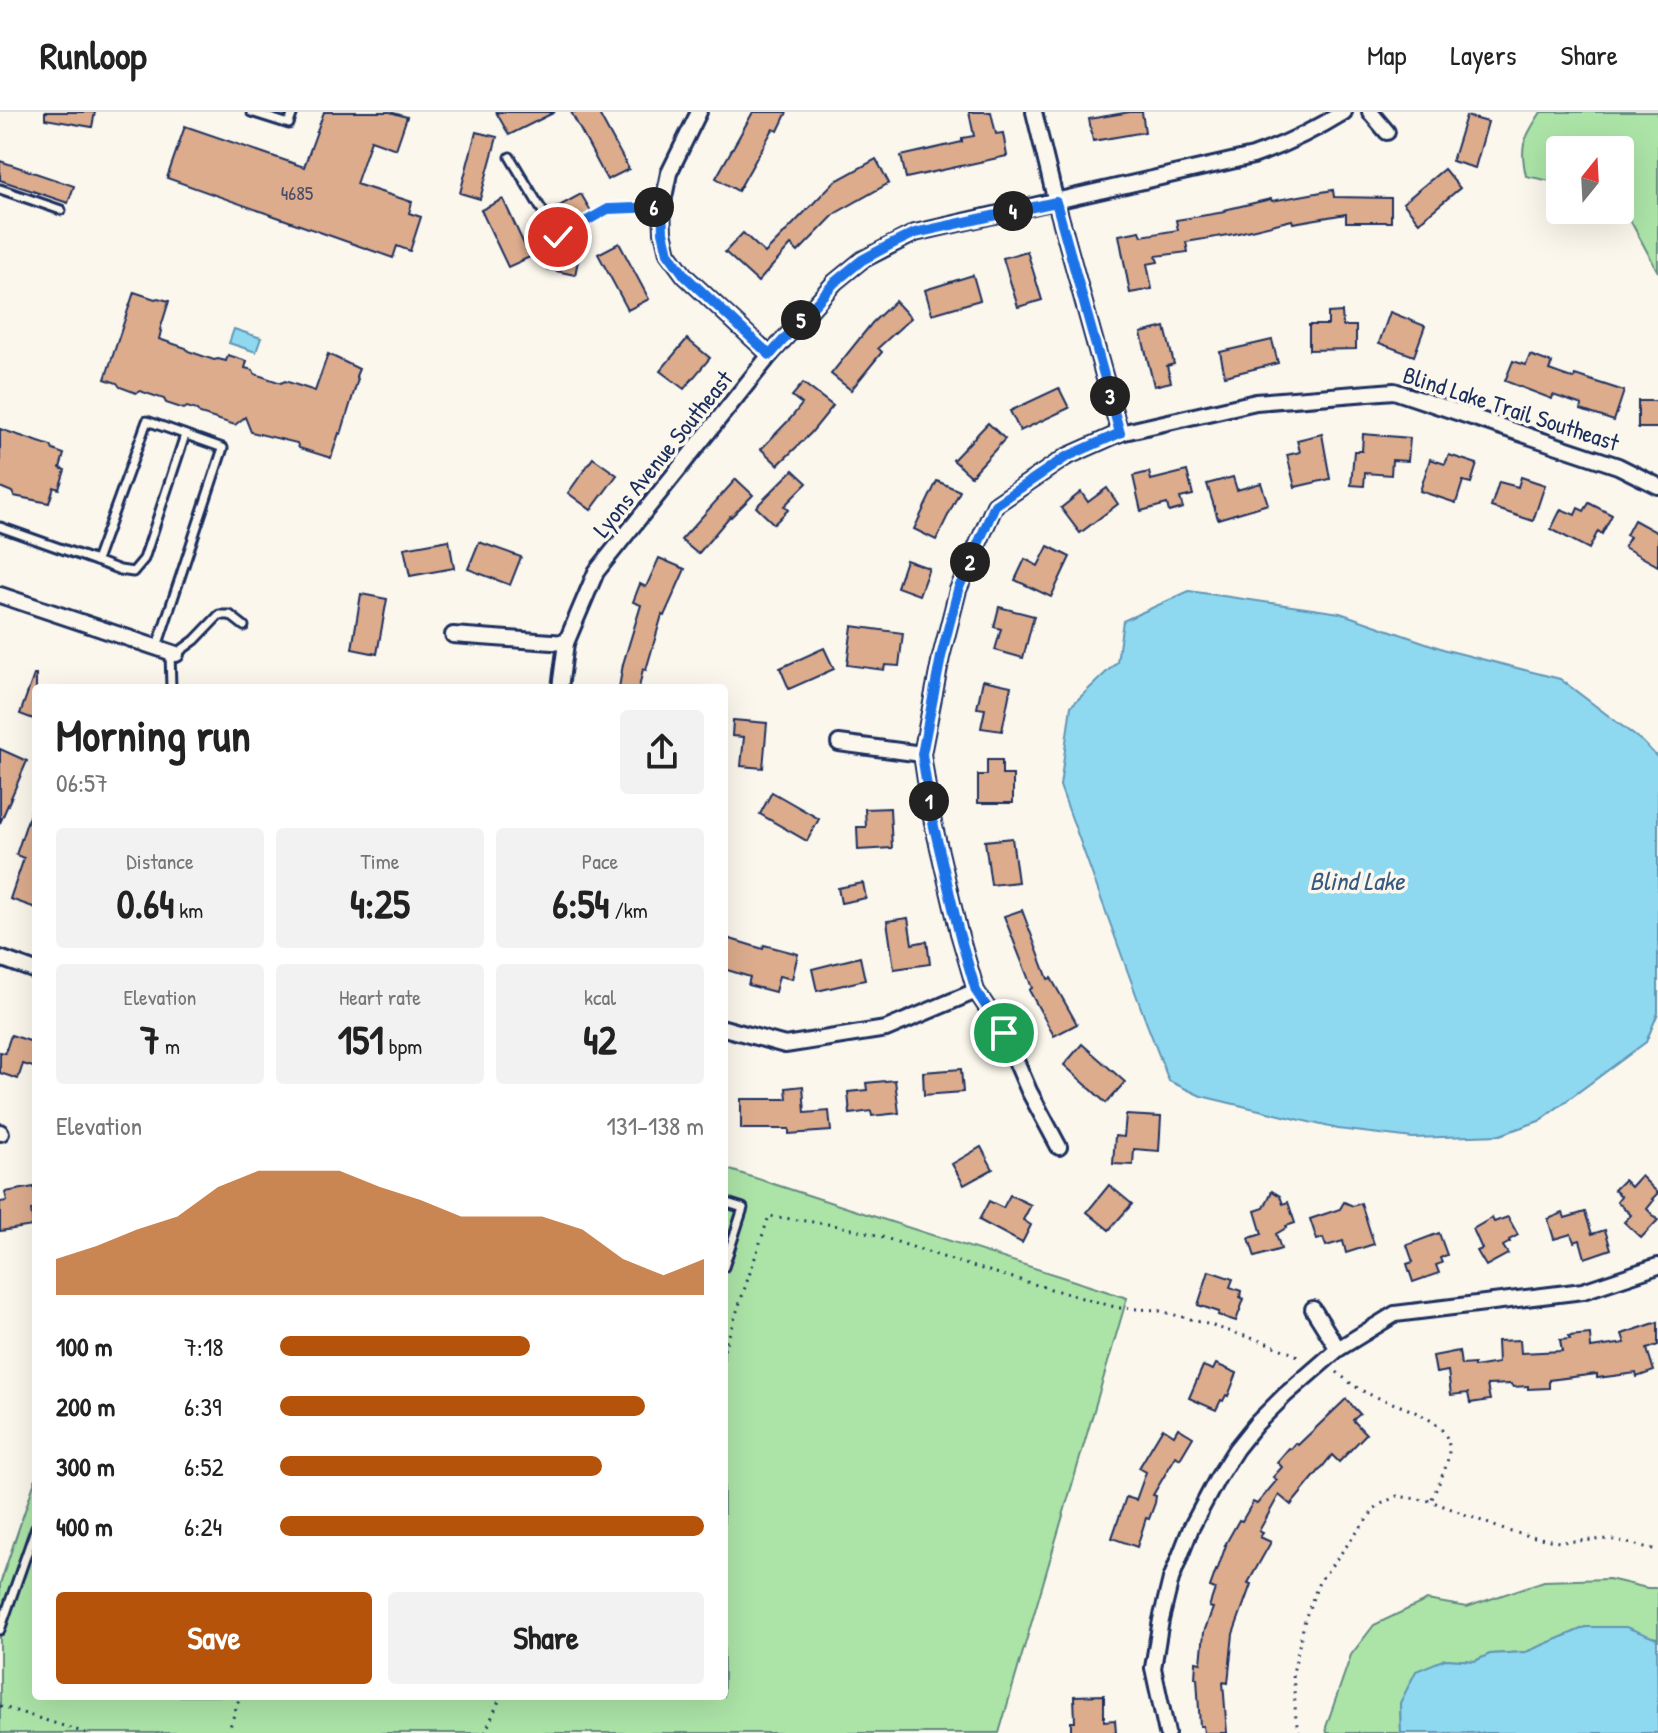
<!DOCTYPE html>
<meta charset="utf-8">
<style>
:root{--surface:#fff;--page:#f2f2f2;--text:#222;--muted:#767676;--line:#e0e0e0;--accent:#b45309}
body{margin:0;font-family:"Patrick Hand",sans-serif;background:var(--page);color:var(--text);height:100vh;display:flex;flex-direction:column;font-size:30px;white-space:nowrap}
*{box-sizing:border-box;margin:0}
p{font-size:26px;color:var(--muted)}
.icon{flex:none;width:44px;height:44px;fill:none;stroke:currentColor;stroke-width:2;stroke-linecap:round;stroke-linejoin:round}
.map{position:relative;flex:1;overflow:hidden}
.panel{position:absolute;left:32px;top:572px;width:696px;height:1016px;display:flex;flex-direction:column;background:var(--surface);border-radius:8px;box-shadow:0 8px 32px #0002}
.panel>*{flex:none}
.needle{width:52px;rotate:18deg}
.controls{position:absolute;left:1546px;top:24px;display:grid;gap:16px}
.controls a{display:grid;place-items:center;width:88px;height:88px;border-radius:8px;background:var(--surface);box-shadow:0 8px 32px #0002;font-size:40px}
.pin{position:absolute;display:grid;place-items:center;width:68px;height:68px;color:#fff;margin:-34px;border:4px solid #fff;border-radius:50%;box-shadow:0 2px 8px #0007}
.km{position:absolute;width:40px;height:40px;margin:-20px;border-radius:50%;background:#222;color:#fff;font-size:22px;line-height:40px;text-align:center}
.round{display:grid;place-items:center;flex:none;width:84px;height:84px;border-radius:8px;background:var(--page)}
.head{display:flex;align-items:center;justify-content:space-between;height:136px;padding:0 24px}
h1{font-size:44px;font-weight:700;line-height:60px}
.figures{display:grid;grid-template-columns:repeat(3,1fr);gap:12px;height:136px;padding:8px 24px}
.figures div{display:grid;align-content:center;border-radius:8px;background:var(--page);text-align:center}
.figures b{font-size:40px;font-weight:700}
.figures small{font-size:22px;font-weight:400}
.figures p{font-size:22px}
.chart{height:224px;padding:16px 24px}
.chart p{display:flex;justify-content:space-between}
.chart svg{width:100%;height:144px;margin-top:8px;fill:var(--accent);opacity:.7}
.action{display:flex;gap:16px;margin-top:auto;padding:16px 24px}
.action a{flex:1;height:92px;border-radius:8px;background:var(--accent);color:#fff;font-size:32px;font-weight:700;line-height:92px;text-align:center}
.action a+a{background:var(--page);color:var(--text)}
ul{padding:0 24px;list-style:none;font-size:26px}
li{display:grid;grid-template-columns:128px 96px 1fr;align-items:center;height:60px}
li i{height:20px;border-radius:10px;background:var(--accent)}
header{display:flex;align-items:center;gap:48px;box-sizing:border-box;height:112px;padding:0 40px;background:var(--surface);border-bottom:2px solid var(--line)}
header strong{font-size:38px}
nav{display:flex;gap:44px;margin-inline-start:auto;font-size:28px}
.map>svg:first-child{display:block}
.green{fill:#ace4a7;stroke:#648a82;stroke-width:2}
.water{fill:#8fd9f0;stroke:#6195b6;stroke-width:2}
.building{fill:#dcac8d;stroke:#1b2f5e;stroke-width:2}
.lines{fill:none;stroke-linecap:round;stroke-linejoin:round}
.service-casing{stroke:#1b2f5e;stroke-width:13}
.minor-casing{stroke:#1b2f5e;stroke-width:20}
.path{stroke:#1b2f5e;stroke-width:3;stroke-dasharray:2 6;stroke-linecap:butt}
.service{stroke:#fbf7ec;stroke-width:7}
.minor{stroke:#fbf7ec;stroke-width:14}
.route-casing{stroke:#fff;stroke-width:16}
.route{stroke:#1a73e8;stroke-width:10}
.labels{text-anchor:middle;stroke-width:7;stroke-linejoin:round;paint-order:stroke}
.number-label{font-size:20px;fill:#4b4e6a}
.street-label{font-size:24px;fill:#1b2f5e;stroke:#fbf7ec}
.water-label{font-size:26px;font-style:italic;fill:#385a82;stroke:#fbf7ec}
</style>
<header>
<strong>Runloop</strong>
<nav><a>Map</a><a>Layers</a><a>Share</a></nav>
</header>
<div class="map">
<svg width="1658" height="1621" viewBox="0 0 1658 1621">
<rect width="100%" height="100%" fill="#fbf7ec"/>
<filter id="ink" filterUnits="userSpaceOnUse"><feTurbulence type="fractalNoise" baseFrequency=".0125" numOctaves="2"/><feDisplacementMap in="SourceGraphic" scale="16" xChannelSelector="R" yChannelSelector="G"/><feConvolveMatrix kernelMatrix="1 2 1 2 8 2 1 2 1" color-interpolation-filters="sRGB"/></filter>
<g filter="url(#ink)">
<g class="green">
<path d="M1541 0H1658V160L1629 106 1620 98V38H1560V71L1526 64C1519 32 1524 27 1541 0Z"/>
<polygon points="724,1056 1127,1186 999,1621 0,1621 0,1472 36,1366 36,1584 724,1584"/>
<polygon points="1609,1467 1647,1476 1658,1476 1658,1529 1657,1526 1586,1515 1526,1540 1490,1542 1475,1549 1445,1547 1400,1591 1401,1621 1327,1621 1326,1615 1351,1543 1374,1513 1427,1488 1467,1495 1544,1469"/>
</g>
<g class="water">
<polygon points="234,217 261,226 256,240 229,231"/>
<polygon points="1189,479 1340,501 1446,538 1560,567 1643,630 1658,646 1658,901 1646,930 1539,1009 1500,1023 1413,1026 1338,1017 1201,984 1169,969 1145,907 1060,674 1071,594 1117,550 1123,509"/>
<polygon points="1586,1515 1626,1515 1657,1527 1658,1621 1401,1621 1400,1591 1416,1559 1445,1547 1475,1549 1490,1542 1526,1540"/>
</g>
<g class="building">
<polygon points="45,0 95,0 92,15 45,7"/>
<polygon points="324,0 390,0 407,5 396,37 371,28 356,72 412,90 409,101 421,105 410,139 397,134 393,146 167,66 185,14 304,55"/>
<polygon points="496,0 555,0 509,23"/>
<polygon points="571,0 598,0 629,57 607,68"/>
<polygon points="753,0 787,0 778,19 773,17 738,79 716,66"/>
<polygon points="969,0 991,0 996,22 1003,21 1007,44 906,66 901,44 962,30 962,26 974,24"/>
<polygon points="1130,0 1142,0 1145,20 1093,29 1089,7"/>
<polygon points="1466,4 1488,10 1475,56 1452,49"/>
<polygon points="476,20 497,25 480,87 460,81"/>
<polygon points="876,47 889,71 836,101 798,140 791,133 758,170 725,140 743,121 765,141 834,70"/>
<polygon points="0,49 74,74 68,91 0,68"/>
<polygon points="1444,57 1460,76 1419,110 1403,91"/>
<polygon points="1333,78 1334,85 1391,86 1391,110 1346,110 1346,102 1293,111 1292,108 1234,122 1186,130 1188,140 1156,144 1158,150 1147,152 1152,177 1130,181 1119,123 1140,119 1142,124 1178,118 1176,108 1225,100 1224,98 1271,87 1272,89"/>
<polygon points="581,82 591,99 562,115 552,98"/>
<polygon points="503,87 530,145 508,155 481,98"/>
<polygon points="619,131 649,187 628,198 598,142"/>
<polygon points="551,138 579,144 575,163 547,157"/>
<polygon points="1027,139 1042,188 1018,195 1003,146"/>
<polygon points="973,163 980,188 932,202 925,178"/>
<polygon points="134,180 155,187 158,186 169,189 160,218 161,219 159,227 186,236 188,239 214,248 218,247 226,249 228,243 247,249 245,256 253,258 255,262 281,271 285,269 315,279 328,242 359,257 356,264 358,267 341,322 339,321 331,346 299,336 297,331 251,320 245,305 235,313 200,302 197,298 187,295 184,297 166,291 164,287 140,279 136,281 120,275 117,271 105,267"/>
<polygon points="895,189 911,206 878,236 882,240 851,278 831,262 872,211"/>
<polygon points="1342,200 1343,214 1356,214 1356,237 1309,238 1309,213 1328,213 1328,201"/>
<polygon points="1390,200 1425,214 1414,244 1379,231"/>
<polygon points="1165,215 1174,252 1167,254 1171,270 1154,274 1141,221"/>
<polygon points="687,227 710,246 684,277 660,259"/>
<polygon points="1272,228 1278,251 1225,264 1220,240"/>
<polygon points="1530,243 1552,251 1549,258 1574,267 1575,263 1624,279 1614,309 1581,298 1582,293 1553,283 1552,287 1505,269 1513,249 1526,253"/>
<polygon points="803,271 833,294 811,321 778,353 761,337 790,307 802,292 792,284"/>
<polygon points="1059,276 1069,296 1020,319 1010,299"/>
<rect x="1638" y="289" width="20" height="27"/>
<polygon points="988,311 1005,327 971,364 953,348"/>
<polygon points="0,317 51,334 53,338 64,342 60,356 65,358 59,377 54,375 49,391 14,384 12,380 0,375"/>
<polygon points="1322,322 1330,367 1295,375 1287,343 1300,340 1297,328"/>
<polygon points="1363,322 1410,326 1408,349 1392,348 1391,363 1365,361 1364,374 1351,373 1354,339 1362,339"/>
<polygon points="1449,343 1477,352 1471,371 1463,369 1456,391 1420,379 1430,347 1445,352"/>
<polygon points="593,346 617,363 591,398 568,381"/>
<polygon points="793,358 807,371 784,394 788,398 774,412 756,395"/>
<polygon points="1187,359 1193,383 1180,386 1183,396 1169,400 1167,392 1141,399 1133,364 1149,360 1151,368"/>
<polygon points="1233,365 1237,378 1261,371 1268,392 1218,407 1207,372"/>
<polygon points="1521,365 1545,373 1533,409 1491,395 1499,370 1518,375"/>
<polygon points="736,367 753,383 731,405 730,404 698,442 681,428"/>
<polygon points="937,369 960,379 936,428 914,417"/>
<polygon points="1107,376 1118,392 1080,421 1061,396 1081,380 1088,390"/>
<polygon points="1589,391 1612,403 1602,422 1598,419 1589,437 1551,417 1561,397 1575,403 1578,396 1584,399"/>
<polygon points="1634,408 1658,421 1658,454 1624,435 1630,425 1626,423"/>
<polygon points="449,428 454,456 410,464 404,436"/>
<polygon points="479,430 521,445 510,473 468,457"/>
<polygon points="1048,434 1070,445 1051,485 1015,468 1025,447 1038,454"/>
<polygon points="659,446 685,457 664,504 662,503 646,558 643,557 639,576 619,576 623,552 641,493 633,490 640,472 646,475"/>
<polygon points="906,448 929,456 919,483 897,475"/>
<polygon points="361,482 387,487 377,542 352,537"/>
<polygon points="999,495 1034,504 1023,546 995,538 1001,517 994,515"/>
<polygon points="852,514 903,521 899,554 885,553 884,558 847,553"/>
<polygon points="824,536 834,557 789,577 780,556"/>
<polygon points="34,563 36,563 36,608 20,602"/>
<polygon points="983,568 1011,574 1002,619 981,616 985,597 977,596"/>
<polygon points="733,608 767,611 763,656 741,654 744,625 732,624"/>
<polygon points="0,637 27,649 0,711"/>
<polygon points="987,648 1002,648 1002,663 1013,663 1013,691 978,691 978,663 987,663"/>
<polygon points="772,680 819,707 807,729 760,702"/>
<polygon points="34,689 36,689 36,796 10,787 24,746 16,743"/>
<polygon points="890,696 892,736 858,738 857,715 866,715 865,697"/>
<polygon points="1012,726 1018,770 991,773 985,729"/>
<polygon points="863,771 866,786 841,791 838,776"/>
<polygon points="1022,798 1048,867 1051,866 1077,912 1054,924 1029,878 1032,876 1004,804"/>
<polygon points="908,806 912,832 927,829 930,852 894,857 887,809"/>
<polygon points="724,825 763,837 764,833 798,842 792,867 779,864 775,880 748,873 750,865 724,857"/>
<polygon points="860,845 865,868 817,879 812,857"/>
<polygon points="11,923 36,931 36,956 23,952 18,967 0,961 0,940 5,941"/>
<polygon points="1082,932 1125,970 1106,991 1064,953"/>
<polygon points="961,957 963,980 924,983 923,960"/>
<polygon points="895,968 899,1001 872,1004 871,999 850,1002 848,980 867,978 866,971"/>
<polygon points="803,974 805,1001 829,999 831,1019 789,1022 789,1017 741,1017 741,987 787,987 786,976"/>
<polygon points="1126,1003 1161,1005 1159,1039 1134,1037 1133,1053 1113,1052 1115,1024 1124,1025"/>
<polygon points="981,1035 993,1057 964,1073 952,1052"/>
<polygon points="1641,1064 1658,1081 1652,1087 1654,1088 1647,1097 1658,1108 1641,1126 1624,1110 1631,1103 1617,1089 1621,1084 1614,1078 1624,1068 1631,1075"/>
<polygon points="1109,1073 1132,1092 1109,1118 1087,1100"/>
<polygon points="34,1075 36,1097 31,1098 33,1114 0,1119 0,1090 7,1089 5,1080"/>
<polygon points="1272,1079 1280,1084 1283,1092 1288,1090 1295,1111 1286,1114 1286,1116 1276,1122 1281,1137 1255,1145 1249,1126 1262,1122 1255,1099 1264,1096"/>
<polygon points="1010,1083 1031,1093 1023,1108 1031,1113 1022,1131 979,1108 989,1089 1003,1096"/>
<polygon points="1344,1090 1353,1094 1361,1091 1374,1132 1346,1141 1343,1129 1326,1134 1323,1126 1317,1128 1310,1107 1340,1097"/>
<polygon points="1585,1100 1592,1122 1605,1118 1611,1137 1585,1146 1580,1128 1574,1130 1571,1122 1554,1127 1548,1107 1563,1101 1565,1106"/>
<polygon points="1508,1105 1518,1123 1509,1128 1510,1130 1503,1134 1508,1142 1486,1154 1477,1139 1482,1137 1473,1117 1492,1106 1494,1110"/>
<polygon points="1439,1121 1447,1143 1440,1146 1442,1151 1436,1153 1439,1161 1413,1170 1407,1152 1413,1150 1407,1133"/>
<polygon points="1209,1159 1233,1167 1230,1175 1241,1179 1240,1185 1244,1187 1236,1209 1218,1203 1219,1200 1198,1193"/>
<polygon points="1658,1210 1658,1233 1647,1237 1654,1259 1637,1265 1636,1261 1597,1266 1597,1262 1549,1268 1549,1276 1528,1277 1528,1274 1513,1275 1511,1272 1487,1273 1490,1288 1470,1291 1468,1281 1451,1283 1448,1259 1436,1261 1433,1244 1459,1239 1461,1253 1474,1252 1474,1255 1498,1251 1497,1229 1520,1228 1521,1241 1562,1239 1560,1228 1570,1227 1569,1224 1590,1222 1591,1236 1625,1231 1622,1222"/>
<polygon points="1216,1252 1237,1261 1228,1284 1226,1283 1223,1289 1221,1288 1216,1298 1189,1286 1203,1254 1213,1258"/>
<polygon points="1346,1287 1360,1302 1353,1308 1366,1322 1339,1350 1332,1343 1291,1393 1279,1383 1259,1419 1263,1421 1260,1425 1271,1430 1248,1471 1251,1472 1233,1522 1228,1571 1223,1570 1227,1621 1204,1621 1203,1614 1200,1614 1197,1566 1195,1566 1196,1550 1201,1551 1204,1520 1213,1496 1209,1495 1215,1477 1210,1475 1216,1458 1217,1459 1226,1433 1225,1433 1239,1408 1242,1409 1253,1390 1257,1392 1277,1368 1273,1365 1282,1355 1277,1350 1289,1336 1291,1337 1296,1331 1298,1333"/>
<polygon points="1163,1316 1174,1323 1178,1316 1193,1325 1180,1347 1176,1344 1153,1383 1156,1384 1155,1391 1149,1407 1146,1406 1137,1435 1112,1426 1126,1385 1136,1388 1146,1360 1139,1356"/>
<polygon points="1104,1583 1104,1609 1115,1608 1116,1621 1071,1621 1071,1610 1075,1610 1074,1584"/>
</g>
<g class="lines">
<g class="service-casing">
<g id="service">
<polyline points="251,0 289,12 293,0"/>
<polyline points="510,45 558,125 608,97 662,95"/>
<polyline points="0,77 61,98"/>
<polyline points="0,415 96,449 147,309 223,336 157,535"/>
<polyline points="96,449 120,458 133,460 144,447 185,323"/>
<polyline points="170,540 171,576"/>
<polyline points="176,542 195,528 219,503 230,503 244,514"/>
<polyline points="724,1090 743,1096 724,1155"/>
<polyline points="0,1518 36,1415"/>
</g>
</g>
<g class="minor-casing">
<g id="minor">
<polyline points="699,0 669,61 662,95 663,120 668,141 685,164 770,243"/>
<polyline points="1034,0 1056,90 1120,321"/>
<polyline points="1370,0 1387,20"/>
<polyline points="0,483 176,542"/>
<polyline points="453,523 566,531"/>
<path d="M560 576 566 531 596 460 770 243 835 170 862 148 915 121 1253 44C1286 32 1315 18 1344 0"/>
<polyline points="839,631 922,642"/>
<polyline points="0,846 36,859"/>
<polyline points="724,916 785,933 886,917 976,879"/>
<polyline points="0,1020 1,1021"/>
<polyline points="1059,1035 1029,979 1004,921 976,879 959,821 931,702 922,642 941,545 958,478 995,393 1066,345 1120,321 1256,290 1394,279 1618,354 1658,374"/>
<polyline points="1313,1197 1338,1237"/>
<polyline points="1167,1621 1153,1556 1161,1508 1171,1467 1191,1416 1217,1367 1236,1337 1256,1312 1285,1283 1338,1237 1395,1202 1583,1179 1658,1154"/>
</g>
</g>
<g class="path">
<polyline points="724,1238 769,1104 834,1113 873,1122 958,1150 1082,1186 1119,1196 1156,1198 1194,1208 1267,1231 1303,1246"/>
<path d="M1337 1260C1346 1268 1356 1276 1367 1281 1391 1293 1450 1304 1449 1337 1449 1354 1437 1374 1431 1389"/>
<polyline points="0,1594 86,1621"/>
<polyline points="228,1621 240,1584"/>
<polyline points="485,1621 501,1584"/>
<polyline points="1299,1621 1296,1609 1293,1561 1305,1507 1319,1470 1377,1394 1397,1384 1431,1389 1507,1419 1559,1430 1610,1427 1658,1438"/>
</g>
<use href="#service" class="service"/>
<use href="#minor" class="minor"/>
</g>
</g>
<g class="lines" filter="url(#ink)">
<g class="route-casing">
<polyline id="route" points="558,125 608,97 662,95 663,120 668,141 685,164 770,243 835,170 862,148 888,134 915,121 1056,90 1120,321 1066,345 995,393 958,478 941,545 922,642 931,702 959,821 976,879 1004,921"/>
</g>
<use href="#route" class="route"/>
</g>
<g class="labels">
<g class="number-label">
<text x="297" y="88">4685</text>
</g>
<g class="street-label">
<text transform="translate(1511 297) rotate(18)" y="8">Blind Lake Trail Southeast</text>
<text transform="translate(663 342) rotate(-51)" y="8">Lyons Avenue Southeast</text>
</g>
<g class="water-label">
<text x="1357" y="778">Blind Lake</text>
</g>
</g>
</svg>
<div class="controls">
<a><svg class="needle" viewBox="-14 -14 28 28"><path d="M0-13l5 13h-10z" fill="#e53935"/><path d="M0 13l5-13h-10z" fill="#767676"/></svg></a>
</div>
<div class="pin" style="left:1004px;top:921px;background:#1e9e55"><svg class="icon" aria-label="arrive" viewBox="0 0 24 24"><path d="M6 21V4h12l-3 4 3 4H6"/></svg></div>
<div class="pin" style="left:558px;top:125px;background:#d93025"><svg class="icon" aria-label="check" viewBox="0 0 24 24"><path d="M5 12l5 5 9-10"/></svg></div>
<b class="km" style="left:929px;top:689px">1</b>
<b class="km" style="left:970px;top:450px">2</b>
<b class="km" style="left:1110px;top:284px">3</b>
<b class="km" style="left:1013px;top:99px">4</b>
<b class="km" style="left:801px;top:208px">5</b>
<b class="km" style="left:654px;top:95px">6</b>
<section class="panel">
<div class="head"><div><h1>Morning run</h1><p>06:57</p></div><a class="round"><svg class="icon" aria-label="share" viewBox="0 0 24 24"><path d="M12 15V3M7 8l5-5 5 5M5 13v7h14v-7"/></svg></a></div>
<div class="figures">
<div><p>Distance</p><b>0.64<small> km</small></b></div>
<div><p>Time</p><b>4:25</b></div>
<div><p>Pace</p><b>6:54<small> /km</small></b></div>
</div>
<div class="figures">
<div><p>Elevation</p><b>7<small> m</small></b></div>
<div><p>Heart rate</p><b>151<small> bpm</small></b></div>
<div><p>kcal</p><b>42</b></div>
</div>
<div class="chart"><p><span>Elevation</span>131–138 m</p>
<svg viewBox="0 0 160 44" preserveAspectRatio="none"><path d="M0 44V33L10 29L20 24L30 20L40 11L50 6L60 6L70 6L80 11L90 15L100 20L110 20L120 20L130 24L140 33L150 38L160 33V44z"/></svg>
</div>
<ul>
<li><b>100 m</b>7:18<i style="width:59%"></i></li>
<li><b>200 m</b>6:39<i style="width:86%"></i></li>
<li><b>300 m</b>6:52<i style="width:76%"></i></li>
<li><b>400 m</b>6:24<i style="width:100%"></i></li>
</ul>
<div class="action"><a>Save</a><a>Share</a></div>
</section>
</div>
